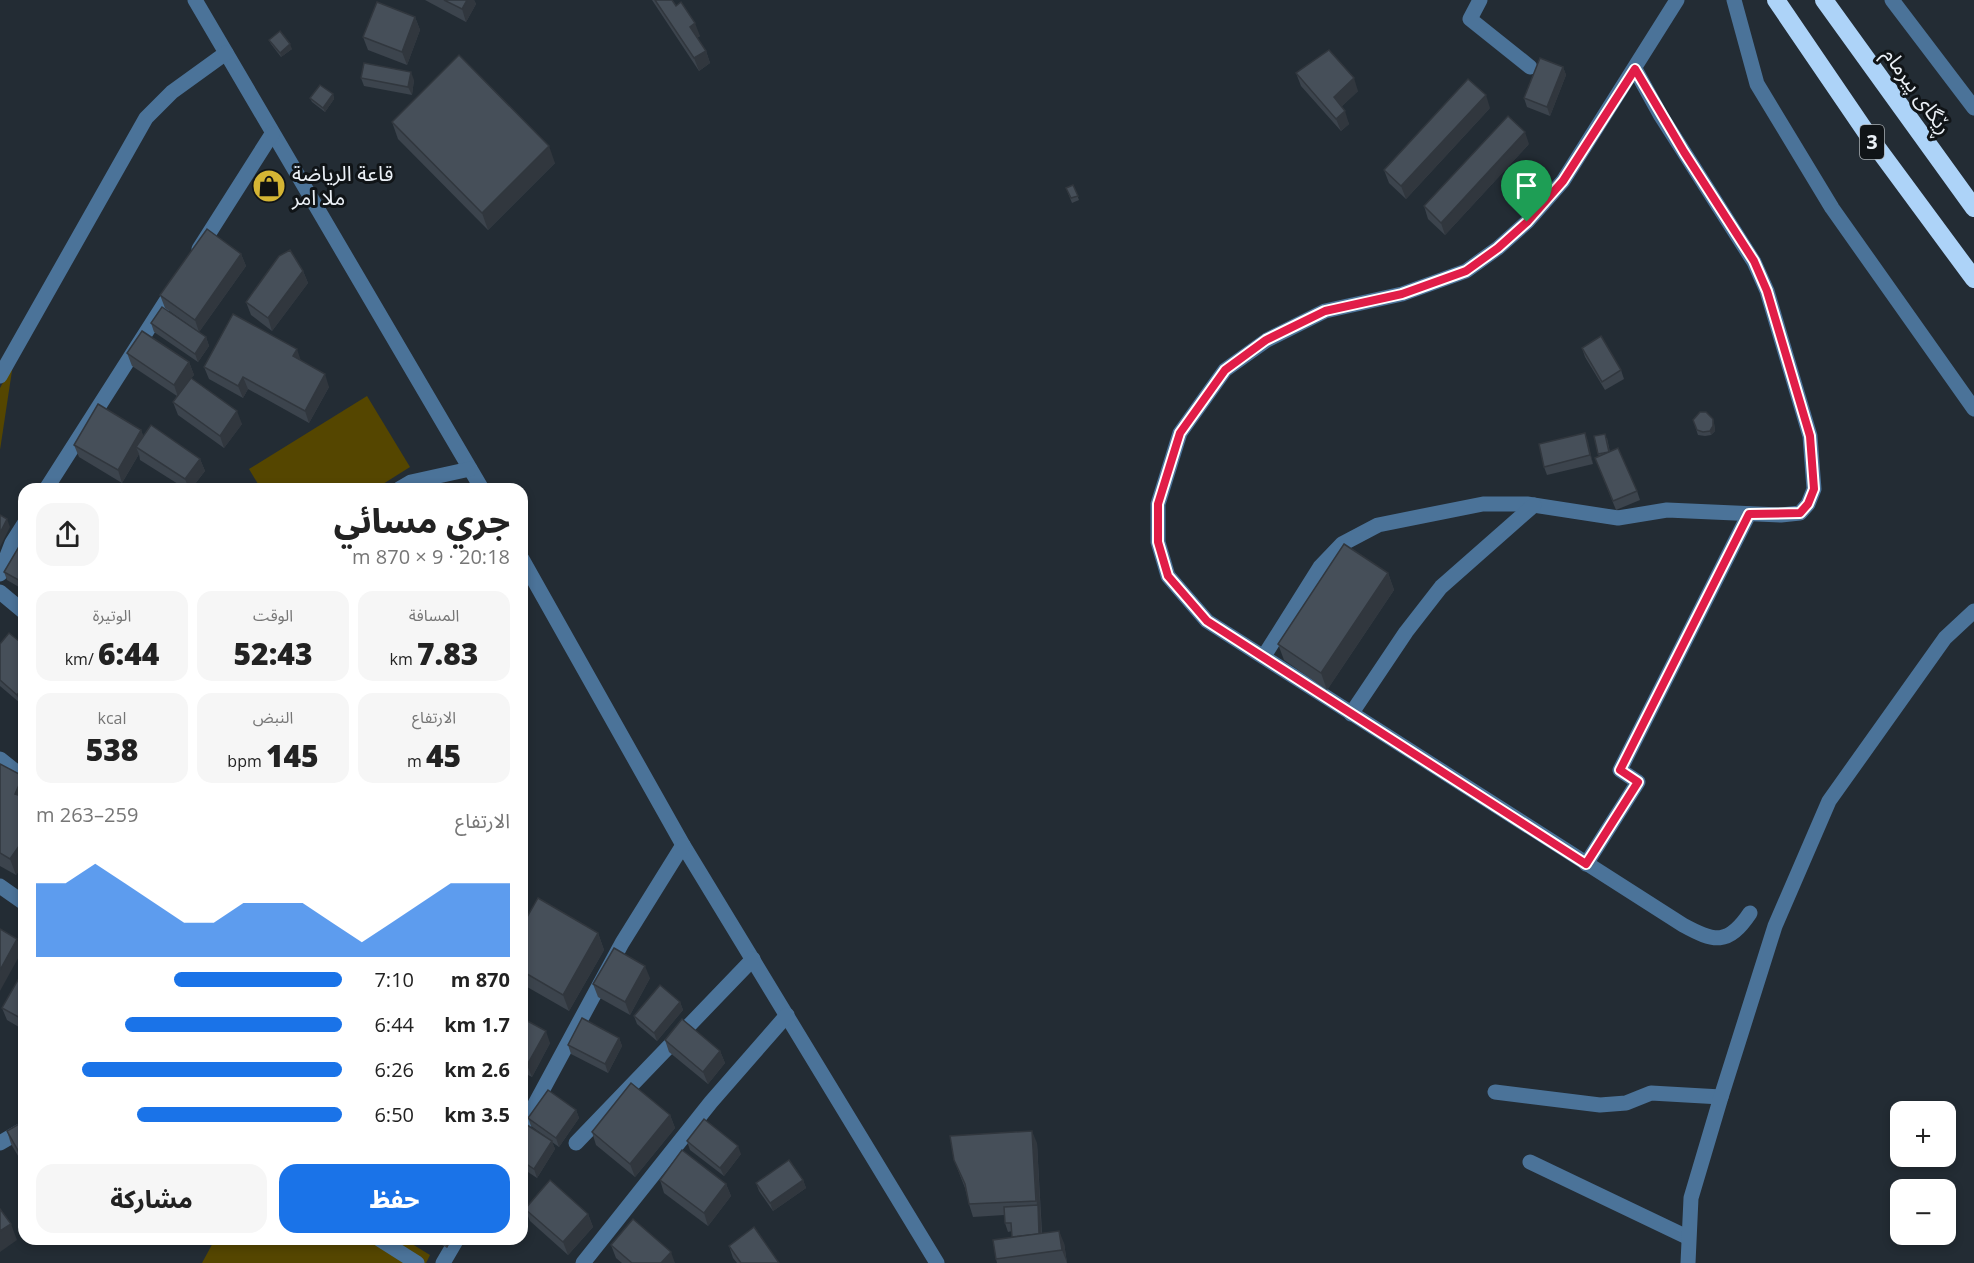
<!DOCTYPE html>
<html lang="ar">
<meta charset="utf-8">
<style>
:root{--surface:#fff;--page:#f6f6f6;--text:#222;--muted:#767676;--accent:#1a73e8}
body{margin:0;font-family:"Open Sans","Noto Sans Arabic",sans-serif;background:var(--page);color:var(--text);direction:rtl;height:100vh;display:flex;flex-direction:column;font-size:22px;white-space:nowrap}
*{box-sizing:border-box;margin:0}
p{font-size:20px;color:var(--muted)}
.icon{flex:none;width:33px;height:33px;fill:none;stroke:currentColor;stroke-width:2;stroke-linecap:round;stroke-linejoin:round}
.map{position:relative;flex:1;overflow:hidden;direction:ltr}
.panel{position:absolute;left:18px;top:483px;width:510px;height:762px;display:flex;flex-direction:column;background:var(--surface);border-radius:18px;box-shadow:0 3px 9px #0003;direction:rtl}
.panel>*{flex:none}
.buttons{position:absolute;left:1890px;top:1101px;display:grid;gap:12px}
.buttons a{display:grid;place-items:center;width:66px;height:66px;border-radius:12px;background:var(--surface);box-shadow:0 3px 9px #0003;font-size:30px}
.pin{position:absolute;display:grid;place-items:center;width:51px;height:51px;color:#fff;margin:-62px -26px;border-radius:50% 50% 50% 0;rotate:-45deg;box-shadow:0 0 6px #0007}
.pin .icon{rotate:45deg}
.round{display:grid;place-items:center;flex:none;width:63px;height:63px;border-radius:18px;background:var(--page)}
.headline{display:flex;align-items:center;justify-content:space-between;height:102px;padding:0 18px}
h1{font-size:33px;font-weight:800;line-height:45px}
.metrics{display:grid;grid-template-columns:repeat(3,1fr);gap:9px;height:102px;padding:6px 18px}
.metrics div{display:grid;align-content:center;border-radius:15px;background:var(--page);text-align:center}
.metrics b{font-size:30px;font-weight:800}
.metrics small{font-size:16px;font-weight:400}
.metrics p{font-size:16px}
.chart{height:168px;padding:12px 18px}
.chart p{display:flex;justify-content:space-between}
.chart svg{width:100%;height:108px;margin-top:6px;fill:var(--accent);opacity:.7}
.primary-button{display:flex;gap:12px;margin-top:auto;padding:12px 18px}
.primary-button a{flex:1;height:69px;border-radius:18px;background:var(--accent);color:#fff;font-size:24px;font-weight:800;line-height:69px;text-align:center}
.primary-button a+a{background:var(--page);color:var(--text)}
ul{padding:0 18px;list-style:none;font-size:20px}
li{display:grid;grid-template-columns:96px 72px 1fr;align-items:center;height:45px}
li i{height:15px;border-radius:8px;background:var(--accent)}
.map>svg:first-child{display:block}
.green{fill:#554600}
.lines{fill:none;stroke-linecap:round;stroke-linejoin:round}
.minor{stroke:#4b7399;stroke-width:15}
.highway{stroke:#add3f8;stroke-width:18}
.wall{fill:#3c444d}
.shaded-wall{fill:#31373e}
.building{fill:#464f59;stroke:#31373e;stroke-width:1.5}
.route-casing{stroke:#fff;stroke-width:12}
.route{stroke:#e11d48;stroke-width:8}
.labels{text-anchor:middle;stroke-width:6;stroke-linejoin:round;paint-order:stroke}
.shield{fill:#101417;stroke:#a9aeb3;stroke-width:1.5}
.shield-label{font-size:20px;font-weight:bold;fill:#ebf0f6}
.street-label{font-size:21px;fill:#ebf0f6;stroke:#101417}
.poi-label{font-size:21px;fill:#ebf0f6;stroke:#101417;text-anchor:start}
</style>
<div class="map">
<svg width="1974" height="1263" viewBox="0 0 1974 1263">
<rect width="100%" height="100%" fill="#232c34"/>
<g class="green">
<polygon points="13,364 0,450 0,388"/>
<polygon points="367,396 410,467 375,489 261,489 249,469"/>
<polygon points="215,1239 404,1239 430,1255 426,1263 202,1263"/>
</g>
<g class="lines">
<g class="minor">
<polyline points="195,0 482,489"/>
<polyline points="1480,0 1470,19 1530,67"/>
<path d="M1677 0 1563 181 1527 222 1498 248 1466 271 1402 294 1325 311 1267 340 1225 370 1180 433 1158 504V542L1168 576 1207 621 1683 925C1714 942 1728 946 1750 913"/>
<polyline points="1734,0 1757,84 1832,208 1974,409"/>
<polyline points="1892,0 1974,108"/>
<polyline points="199,249 272,134"/>
<polyline points="0,376 146,118 172,92 226,53"/>
<polyline points="46,489 175,287"/>
<polyline points="399,489 411,482 470,469"/>
<polyline points="522,559 683,845 937,1263"/>
<polyline points="0,574 12,543 24,524"/>
<polyline points="0,592 24,612"/>
<polyline points="1264,656 1320,567 1342,544 1378,525 1483,504 1527,504 1618,518 1667,510 1781,515 1800,513 1808,504 1814,489 1810,436 1767,291 1754,262 1661,116 1635,69"/>
<polyline points="1351,714 1406,632 1441,587 1534,505"/>
<polyline points="0,759 24,778"/>
<polyline points="1586,864 1638,782 1620,770 1749,514"/>
<polyline points="0,886 24,903"/>
<polyline points="1495,1092 1600,1105 1626,1103 1651,1093 1721,1097"/>
<polyline points="522,1128 622,943 683,845"/>
<polyline points="0,1143 24,1129"/>
<polyline points="576,1143 753,959"/>
<polyline points="1530,1162 1687,1237"/>
<polyline points="379,1239 417,1263"/>
<polyline points="443,1263 457,1239"/>
<polyline points="583,1263 711,1102 787,1015"/>
<polyline points="1688,1263 1691,1198 1721,1097 1775,926 1829,801 1945,638 1974,611"/>
</g>
<g class="highway">
<polyline points="1776,0 1870,138 1974,279"/>
<polyline points="1824,0 1974,208"/>
</g>
</g>
<g class="wall">
<polygon points="425,0 474,0 476,4 466,22"/>
<polygon points="652,0 672,0 700,36 697,38 706,51 710,63 699,71"/>
<polygon points="415,17 420,30 407,65 368,50 363,37"/>
<polygon points="269,40 292,49 281,57 271,44"/>
<polygon points="1563,67 1566,75 1550,116 1527,107 1524,98"/>
<polygon points="1296,73 1358,91 1341,107 1349,124 1341,131 1301,86"/>
<polygon points="361,78 414,80 412,95 364,86"/>
<polygon points="333,94 334,99 325,112 312,102 310,98"/>
<polygon points="1490,108 1406,199 1389,183 1384,170"/>
<polygon points="392,122 555,163 488,230 398,139"/>
<polygon points="1529,144 1445,235 1428,219 1424,206"/>
<polygon points="1073,185 1079,200 1072,203 1066,188"/>
<polygon points="241,254 246,266 199,332 165,308 160,295"/>
<polygon points="303,271 308,283 272,331 251,315 246,302"/>
<polygon points="151,323 206,337 209,346 198,362 154,332"/>
<polygon points="1582,348 1621,370 1624,379 1605,390 1585,357"/>
<polygon points="127,353 189,362 194,375 191,378 242,424 224,448 178,415 173,402 177,396 132,366"/>
<polygon points="301,361 329,387 309,423 248,389 243,398 209,379 204,367"/>
<polygon points="1713,419 1714,423 1715,431 1711,435 1705,436 1698,435 1693,420"/>
<polygon points="141,430 143,436 200,459 205,471 191,489 186,489 140,460 139,454 122,483 79,457 74,445"/>
<polygon points="1585,433 1593,464 1547,475 1544,467"/>
<polygon points="1594,436 1607,438 1610,452 1637,491 1640,500 1616,510 1595,458 1599,457"/>
<polygon points="24,538 24,590 7,580 4,572"/>
<polygon points="1388,573 1394,590 1327,690 1284,660 1278,644"/>
<polygon points="0,644 20,703 0,686"/>
<polygon points="0,764 23,776 24,779 24,864 16,875 0,866"/>
<polygon points="522,907 526,919 598,933 604,950 569,1011 522,984"/>
<polygon points="24,974 24,1030 7,1020 2,1008"/>
<polygon points="650,978 630,1015 598,997 593,984"/>
<polygon points="680,1002 683,1010 657,1041 637,1024 634,1016"/>
<polygon points="522,1018 550,1043 532,1077 522,1072"/>
<polygon points="619,1038 622,1046 608,1073 571,1054 568,1045"/>
<polygon points="665,1040 720,1051 725,1063 708,1084 669,1052"/>
<polygon points="576,1110 579,1118 559,1147 552,1142 555,1149 537,1178 522,1168 522,1126 545,1136 531,1126 528,1118"/>
<polygon points="670,1115 675,1128 635,1177 596,1145 592,1132"/>
<polygon points="24,1121 24,1166 11,1144 7,1131"/>
<polygon points="687,1141 741,1154 724,1176 690,1150"/>
<polygon points="1037,1143 1042,1233 1064,1243 1067,1263 997,1263 996,1259 1012,1237 1012,1231 1008,1232 1005,1223 1004,1215 973,1217 969,1204 965,1188 954,1160"/>
<polygon points="660,1180 726,1184 731,1196 708,1226 664,1193"/>
<polygon points="803,1180 806,1188 773,1211 759,1191 756,1183"/>
<polygon points="525,1209 588,1214 593,1227 568,1255 530,1221"/>
<polygon points="432,1239 452,1239 447,1248"/>
<polygon points="611,1245 675,1263 622,1263 616,1258"/>
<polygon points="729,1246 779,1263 737,1263 733,1258"/>
</g>
<g class="shaded-wall">
<polygon points="467,0 474,0 476,4 466,22 462,9"/>
<polygon points="415,17 420,30 407,65 402,52"/>
<polygon points="695,23 700,36 694,39 690,27"/>
<polygon points="290,44 292,49 281,57 280,53"/>
<polygon points="706,51 710,63 699,71 694,58"/>
<polygon points="1563,67 1566,75 1550,116 1547,107"/>
<polygon points="411,72 414,80 412,95 408,87"/>
<polygon points="1354,78 1358,91 1338,110 1334,97"/>
<polygon points="333,94 334,99 325,112 323,108"/>
<polygon points="1486,95 1490,108 1406,199 1401,186"/>
<polygon points="1345,111 1349,124 1341,131 1336,119"/>
<polygon points="1525,132 1529,144 1445,235 1441,223"/>
<polygon points="549,146 555,163 488,230 482,213"/>
<polygon points="241,254 246,266 199,332 195,320"/>
<polygon points="303,271 308,283 272,331 268,318"/>
<polygon points="206,337 209,346 198,362 195,354"/>
<polygon points="297,349 301,361 293,356"/>
<polygon points="189,362 194,375 178,397 174,385"/>
<polygon points="325,374 329,387 309,423 305,411"/>
<polygon points="243,377 248,389 243,398 238,386"/>
<polygon points="237,411 242,424 224,448 220,436"/>
<polygon points="1713,419 1714,423 1715,431 1711,435 1710,431"/>
<polygon points="141,430 146,442 136,447 139,454 122,483 118,470"/>
<polygon points="1585,433 1588,441 1593,464 1590,455"/>
<polygon points="200,459 205,471 191,489 189,489 185,479"/>
<polygon points="7,519 10,527 0,547 0,533"/>
<polygon points="1388,573 1394,590 1327,690 1321,673"/>
<polygon points="24,686 24,698 20,703 17,695"/>
<polygon points="23,776 24,779 24,804 15,794"/>
<polygon points="24,839 24,864 16,875 10,859"/>
<polygon points="522,907 526,919 522,928"/>
<polygon points="598,933 604,950 569,1011 563,995"/>
<polygon points="17,939 22,951 0,991 0,970"/>
<polygon points="645,966 650,978 630,1015 625,1002"/>
<polygon points="680,1002 683,1010 657,1041 654,1033"/>
<polygon points="546,1031 550,1043 532,1077 527,1065"/>
<polygon points="619,1038 622,1046 608,1073 605,1064"/>
<polygon points="720,1051 725,1063 708,1084 703,1072"/>
<polygon points="576,1110 579,1118 559,1147 556,1138"/>
<polygon points="670,1115 675,1128 635,1177 630,1164"/>
<polygon points="1032,1131 1037,1143 1042,1244 1039,1236"/>
<polygon points="552,1141 555,1149 537,1178 534,1169"/>
<polygon points="738,1146 741,1154 724,1176 720,1168"/>
<polygon points="803,1180 806,1188 773,1211 770,1203"/>
<polygon points="726,1184 731,1196 708,1226 704,1213"/>
<polygon points="588,1214 593,1227 568,1255 563,1242"/>
<polygon points="11,1224 17,1240 0,1252 0,1231"/>
<polygon points="1059,1231 1064,1243 1067,1263 1062,1250"/>
<polygon points="444,1239 452,1239 447,1248"/>
<polygon points="671,1252 675,1263 661,1263"/>
</g>
<g class="building">
<polygon points="444,0 467,0 462,9"/>
<polygon points="655,0 672,0 676,6 681,2 695,23 690,27 706,51 694,58"/>
<polygon points="377,2 415,17 402,52 363,37"/>
<polygon points="280,31 290,44 280,53 269,40"/>
<polygon points="1329,50 1354,78 1334,97 1345,111 1336,119 1296,73"/>
<polygon points="459,55 549,146 482,213 392,122"/>
<polygon points="1540,58 1563,67 1547,107 1524,98"/>
<polygon points="364,63 411,72 408,87 361,78"/>
<polygon points="1468,79 1486,95 1401,186 1384,170"/>
<polygon points="320,85 333,94 323,108 310,98"/>
<polygon points="1508,116 1525,132 1441,223 1424,206"/>
<polygon points="1073,185 1078,196 1071,198 1066,188"/>
<polygon points="207,229 241,254 195,320 160,295"/>
<polygon points="290,250 303,271 268,318 246,302 279,256"/>
<polygon points="162,307 206,337 195,354 151,323"/>
<polygon points="233,314 297,349 293,356 325,374 305,411 243,377 238,386 204,367"/>
<polygon points="142,331 189,362 174,385 127,353"/>
<polygon points="1601,336 1621,370 1602,382 1582,348"/>
<polygon points="191,378 237,411 220,436 173,402"/>
<polygon points="98,404 141,430 118,470 74,445"/>
<polygon points="1700,412 1706,412 1713,419 1713,426 1710,431 1703,432 1697,430 1693,420"/>
<polygon points="151,425 200,459 185,479 136,447"/>
<polygon points="1585,433 1590,455 1544,467 1539,444"/>
<polygon points="1605,434 1609,452 1598,454 1594,436"/>
<polygon points="1618,448 1637,491 1613,501 1595,458"/>
<polygon points="0,515 7,519 0,533"/>
<polygon points="24,538 24,583 4,572"/>
<polygon points="1344,544 1388,573 1321,673 1278,644"/>
<polygon points="9,633 24,645 24,686 17,695 0,680 0,644"/>
<polygon points="0,764 23,776 15,794 24,797 24,839 10,859 0,853"/>
<polygon points="538,898 598,933 563,995 522,971 522,926"/>
<polygon points="0,929 17,939 0,970"/>
<polygon points="614,948 645,966 625,1002 593,984"/>
<polygon points="22,973 24,974 24,1020 2,1008"/>
<polygon points="660,985 680,1002 654,1033 634,1016"/>
<polygon points="522,1018 546,1031 527,1065 522,1062"/>
<polygon points="582,1018 619,1038 605,1064 568,1045"/>
<polygon points="682,1019 720,1051 703,1072 665,1040"/>
<polygon points="631,1083 670,1115 630,1164 592,1132"/>
<polygon points="548,1090 576,1110 556,1138 528,1118"/>
<polygon points="704,1119 738,1146 720,1168 687,1141"/>
<polygon points="24,1121 24,1161 7,1131"/>
<polygon points="524,1123 552,1141 534,1169 522,1161 522,1126"/>
<polygon points="1032,1131 1036,1201 969,1204 965,1184 954,1160 950,1136"/>
<polygon points="682,1150 726,1184 704,1213 660,1180"/>
<polygon points="789,1160 803,1180 770,1203 756,1183"/>
<polygon points="550,1180 588,1214 563,1242 525,1209"/>
<polygon points="1038,1205 1039,1234 1012,1237 1011,1223 1005,1223 1004,1207"/>
<polygon points="0,1209 11,1224 0,1231"/>
<polygon points="633,1219 671,1252 661,1263 632,1263 611,1245"/>
<polygon points="754,1227 779,1263 741,1263 729,1246"/>
<polygon points="1059,1231 1062,1250 996,1259 993,1240"/>
</g>
<g class="lines">
<g class="route-casing">
<polygon id="route" points="1635,69 1684,152 1754,261 1767,291 1810,436 1814,489 1808,504 1800,513 1749,514 1620,770 1638,782 1586,864 1207,621 1168,576 1158,542 1158,504 1180,433 1225,370 1266,340 1325,311 1402,294 1466,271 1498,248 1527,222 1563,181"/>
</g>
<use href="#route" class="route"/>
</g>
<defs>
<g id="shop-disc" transform="scale(1.725)"><circle r="9.5" fill="#d5b534" stroke="#101417"/><path d="M-5-2.5h2.3a2.7 3.5 0 0 1 5.4 0H5L5.5 6h-11ZM-1.5-2.5h3a1.5 2.3 0 0 0-3 0Z" fill="#111"/></g>
</defs>
<g fill-rule="evenodd">
<use href="#shop-disc" x="269" y="186"/>
</g>
<g class="labels">
<rect class="shield" x="1860" y="125" width="24" height="34" rx="4.5"/>
<g class="shield-label">
<text x="1872" y="149">3</text>
</g>
<g class="street-label">
<text transform="translate(1917 91) rotate(54)" y="7">ڕێگای پیرمام</text>
</g>
<g class="poi-label">
<text x="292" y="181">قاعة الرياضة<tspan x="292" dy="24">ملا امر</tspan></text>
</g>
</g>
</svg>
<div class="buttons">
<a>+</a>
<a>−</a>
</div>
<div class="pin" style="left:1527px;top:222px;background:#1e9e55"><svg class="icon" aria-label="arrive" viewBox="0 0 24 24"><path d="M6 21V4h12l-3 4 3 4H6"/></svg></div>
<section class="panel">
<div class="headline"><div><h1>جري مسائي</h1><p>20:18 · 9 × 870 m</p></div><a class="round"><svg class="icon" aria-label="share" viewBox="0 0 24 24"><path d="M12 15V3M7 8l5-5 5 5M5 13v7h14v-7"/></svg></a></div>
<div class="metrics">
<div><p>المسافة</p><b>7.83<small> km</small></b></div>
<div><p>الوقت</p><b>52:43</b></div>
<div><p>الوتيرة</p><b>6:44<small> /km</small></b></div>
</div>
<div class="metrics">
<div><p>الارتفاع</p><b>45<small> m</small></b></div>
<div><p>النبض</p><b>145<small> bpm</small></b></div>
<div><p>kcal</p><b>538</b></div>
</div>
<div class="chart"><p><span>الارتفاع</span>259–263 m</p>
<svg viewBox="0 0 160 44" preserveAspectRatio="none"><path d="M0 44V14L10 14L20 6L30 14L40 22L50 30L60 30L70 22L80 22L90 22L100 30L110 38L120 30L130 22L140 14L150 14L160 14V44z"/></svg>
</div>
<ul>
<li><b>870 m</b>7:10<i style="width:55%"></i></li>
<li><b>1.7 km</b>6:44<i style="width:71%"></i></li>
<li><b>2.6 km</b>6:26<i style="width:85%"></i></li>
<li><b>3.5 km</b>6:50<i style="width:67%"></i></li>
</ul>
<div class="primary-button"><a>حفظ</a><a>مشاركة</a></div>
</section>
</div>
